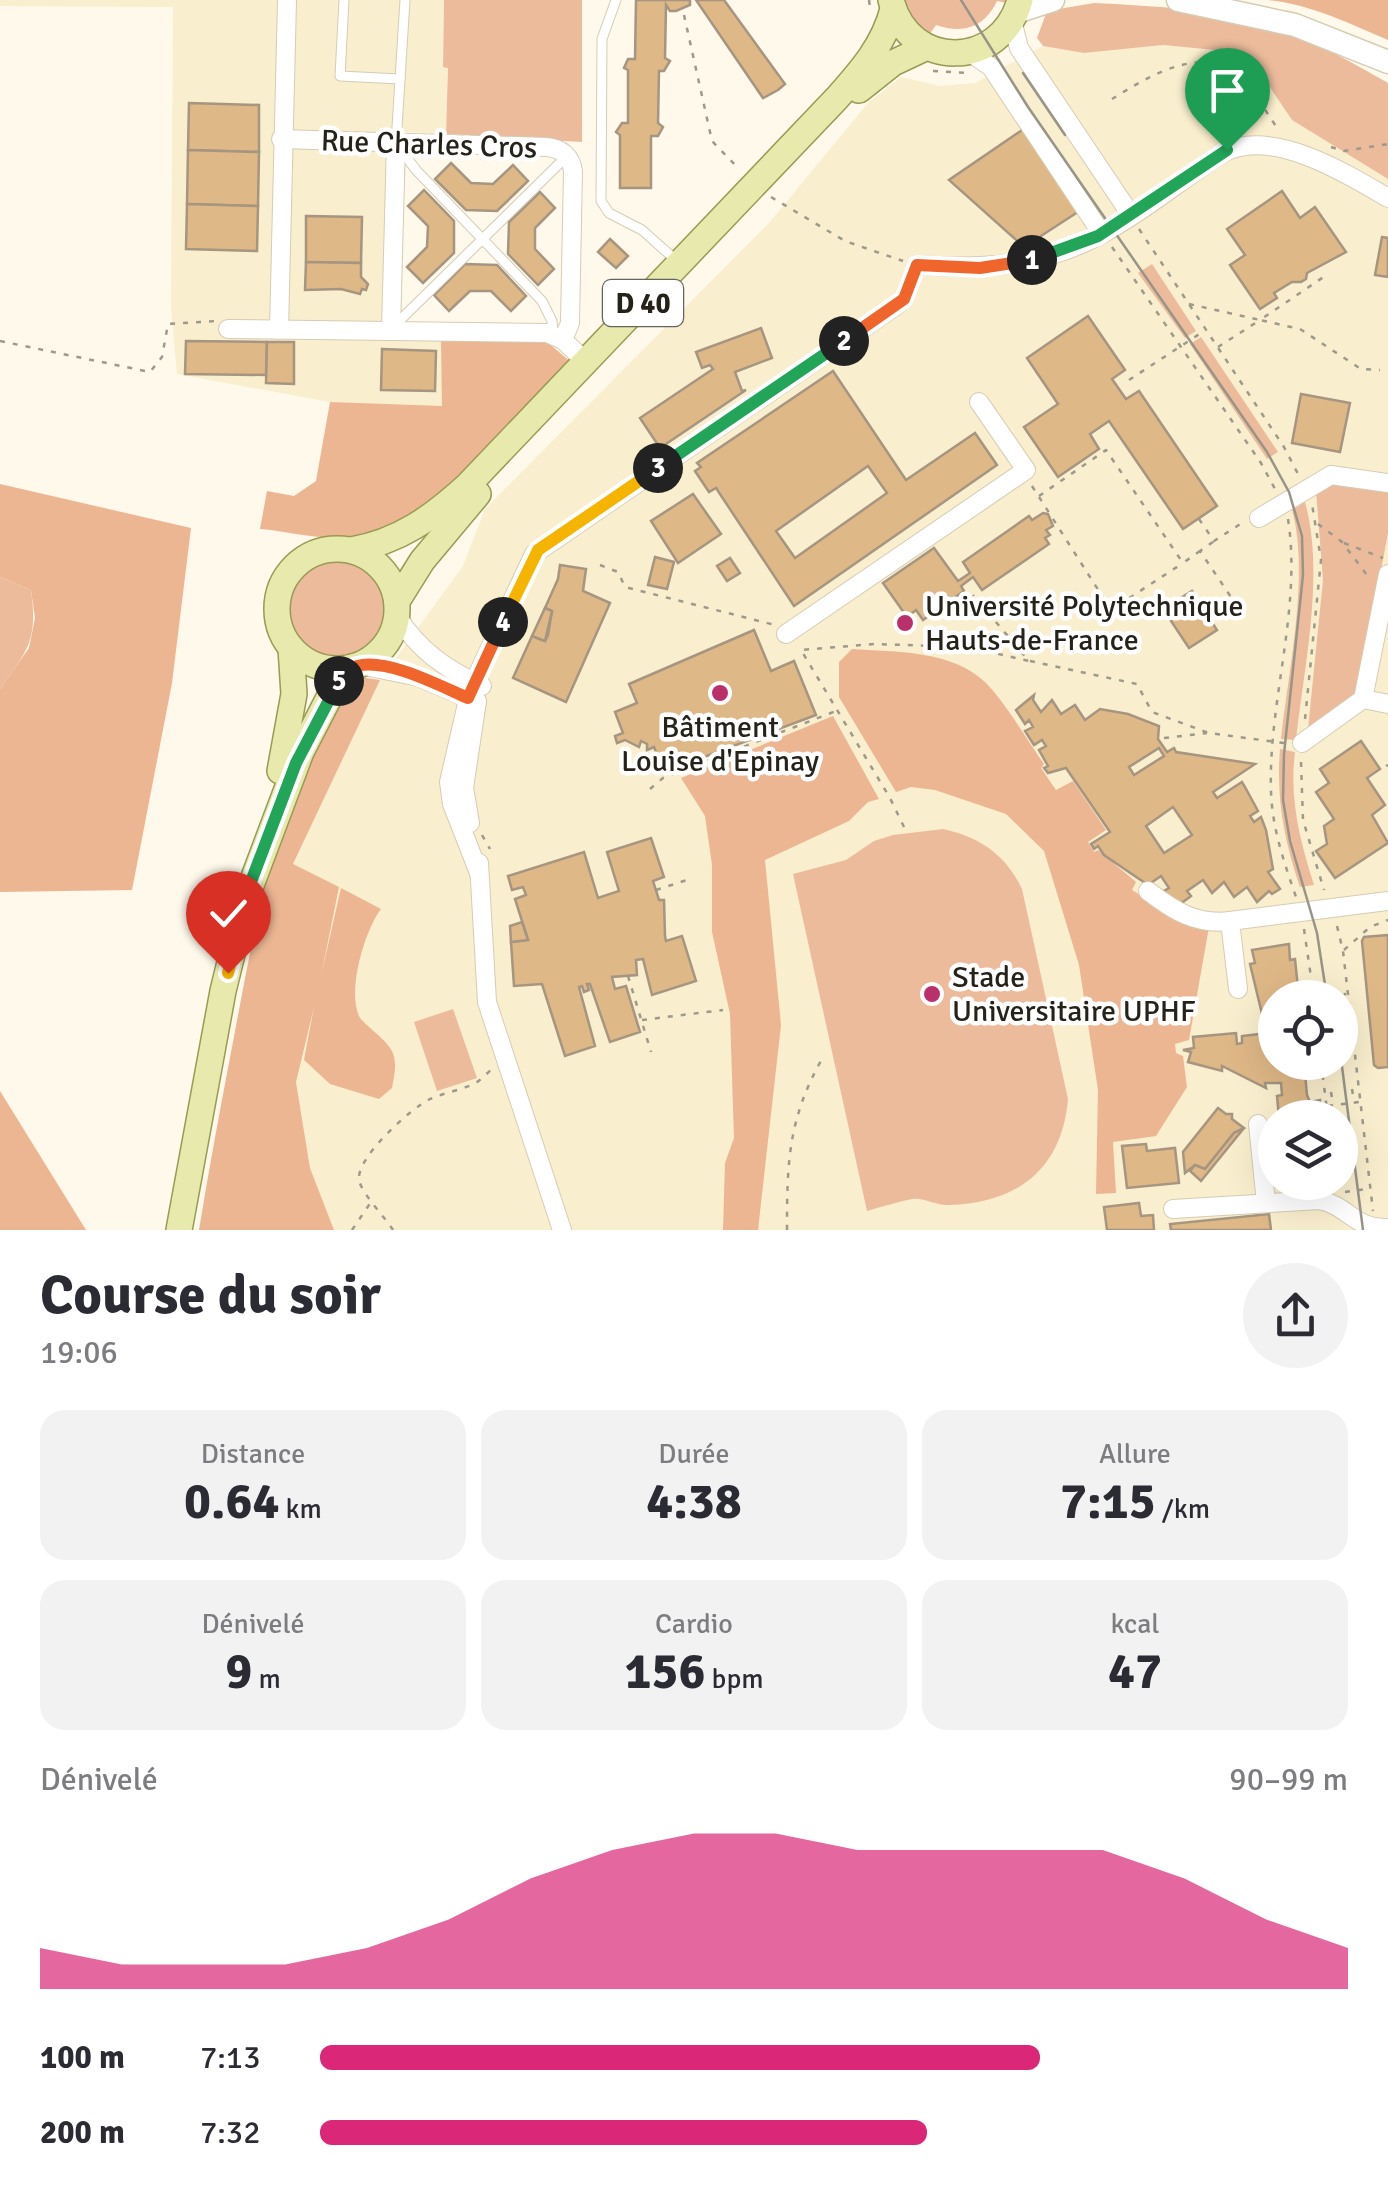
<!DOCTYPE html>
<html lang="fr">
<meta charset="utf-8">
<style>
:root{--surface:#fff;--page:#f2f2f3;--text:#2b2b33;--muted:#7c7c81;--accent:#db2777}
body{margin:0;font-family:Signika,sans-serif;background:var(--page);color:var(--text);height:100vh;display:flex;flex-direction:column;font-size:38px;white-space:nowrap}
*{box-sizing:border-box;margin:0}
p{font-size:32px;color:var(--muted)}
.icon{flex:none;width:55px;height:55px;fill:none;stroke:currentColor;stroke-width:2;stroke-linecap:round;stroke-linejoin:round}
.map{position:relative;height:1230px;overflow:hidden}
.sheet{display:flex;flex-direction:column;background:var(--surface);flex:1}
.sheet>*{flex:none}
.controls{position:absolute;left:1258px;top:980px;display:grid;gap:20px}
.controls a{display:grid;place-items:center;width:100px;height:100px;border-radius:50%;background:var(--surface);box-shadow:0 10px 40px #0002;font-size:50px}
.pin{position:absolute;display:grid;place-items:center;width:85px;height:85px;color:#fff;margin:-102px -42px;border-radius:50% 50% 50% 0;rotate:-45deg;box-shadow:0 0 10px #0007}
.pin .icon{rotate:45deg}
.km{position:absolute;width:50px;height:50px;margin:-25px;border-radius:50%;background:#222;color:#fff;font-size:28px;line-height:50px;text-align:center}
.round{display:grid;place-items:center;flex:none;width:105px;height:105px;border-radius:52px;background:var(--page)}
.head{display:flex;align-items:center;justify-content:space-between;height:170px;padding:0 40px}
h1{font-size:55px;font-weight:800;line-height:75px}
.figures{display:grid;grid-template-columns:repeat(3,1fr);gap:15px;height:170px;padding:10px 40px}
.figures div{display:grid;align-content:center;border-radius:25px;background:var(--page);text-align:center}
.figures b{font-size:50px;font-weight:800}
.figures small{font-size:28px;font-weight:400}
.figures p{font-size:28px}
.chart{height:280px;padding:20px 40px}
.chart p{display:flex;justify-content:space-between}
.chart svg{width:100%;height:180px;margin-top:10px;fill:var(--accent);opacity:.7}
ul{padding:0 40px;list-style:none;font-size:32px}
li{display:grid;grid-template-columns:160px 120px 1fr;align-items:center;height:75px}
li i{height:25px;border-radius:12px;background:var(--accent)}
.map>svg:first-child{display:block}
.built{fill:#f9eecd;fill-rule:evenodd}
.green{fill:#ecbb9c}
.forest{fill:#ecb693}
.building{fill:#dfb887;stroke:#a59581;stroke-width:2.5;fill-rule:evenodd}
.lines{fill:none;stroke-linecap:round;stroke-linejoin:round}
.service-casing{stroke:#d5ccb4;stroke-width:11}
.minor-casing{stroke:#d5ccb4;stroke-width:20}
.secondary-casing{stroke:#d5ccb4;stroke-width:25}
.primary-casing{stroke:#999a54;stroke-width:28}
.path{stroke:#9d998d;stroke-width:2.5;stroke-dasharray:5 8;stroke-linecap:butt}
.service{stroke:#fff;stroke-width:9}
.minor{stroke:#fff;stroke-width:18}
.secondary{stroke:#fff;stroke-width:22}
.primary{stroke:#e8e9ac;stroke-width:25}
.tram{stroke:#989488;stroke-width:2.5}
.split-1-casing{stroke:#fff;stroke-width:20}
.split-2-casing{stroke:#fff;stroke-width:20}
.split-3-casing{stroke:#fff;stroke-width:20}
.split-4-casing{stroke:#fff;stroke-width:20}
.split-5-casing{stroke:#fff;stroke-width:20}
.split-6-casing{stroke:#fff;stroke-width:20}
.split-7-casing{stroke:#fff;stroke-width:20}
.split-1{stroke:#22a559;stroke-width:12}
.split-2{stroke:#f0652b;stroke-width:12}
.split-3{stroke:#22a559;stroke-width:12}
.split-4{stroke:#f5b400;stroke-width:12}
.split-5{stroke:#f0652b;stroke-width:12}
.split-6{stroke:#22a559;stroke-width:12}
.split-7{stroke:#f5b400;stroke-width:12}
.poi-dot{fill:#ba306b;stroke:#fff;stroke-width:4}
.labels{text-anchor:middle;stroke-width:9;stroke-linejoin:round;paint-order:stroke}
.shield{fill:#fff;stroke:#66645e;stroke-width:2.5}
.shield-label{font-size:28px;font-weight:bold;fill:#252219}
.street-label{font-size:30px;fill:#252219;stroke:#fff}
.poi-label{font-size:30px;fill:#252219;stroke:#fff;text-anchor:start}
</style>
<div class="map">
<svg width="1388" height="1230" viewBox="0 0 1388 1230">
<rect width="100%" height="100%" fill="#fef9ea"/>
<g class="built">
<polygon points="0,0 444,0 443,66 448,67 446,134 388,131 387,339 441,340 443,407 330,402 177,374 171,306 173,7 0,6"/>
<path d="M1163 45 1235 52 1263 77 1292 120 1388 179V1230H334L310 1168 296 1082 293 864 380 680 463 566 485 509 769 223 868 103 901 77 940 86 975 83 1043 46 1084 53ZM1275 998H1340V1062H1275ZM1275 1118H1340V1182H1275Z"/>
</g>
<g class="green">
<polygon points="444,0 582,0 582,142 446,134 448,68 443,67"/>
<path d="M902 0H1008L1007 3 997 1C984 28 963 34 936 25L929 35 911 19Z"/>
<path d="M1094 3C1152 6 1223 9 1278 28 1316 42 1353 63 1388 83V179L1292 120 1263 77 1235 52 1163 45 1084 53 1043 46 1037 38 1047 11Z"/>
<polygon points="1152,264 1196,331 1185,338 1138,273"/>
<polygon points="1201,337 1278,452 1267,459 1190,344"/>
<polygon points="1326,482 1388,488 1388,533 1358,691 1308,729 1323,580 1316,491"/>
<path d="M1305 502C1325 574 1304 666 1296 740L1281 739C1288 672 1310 574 1292 510Z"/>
<circle cx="337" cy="609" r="48"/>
<path d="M0 577 31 590C38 640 28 650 0 689Z"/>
<path d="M1280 749 1295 752C1289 799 1300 841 1314 885L1300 887C1284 840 1276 798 1280 749Z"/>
<path d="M943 829C980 837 1006 855 1022 889L1068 1099C1062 1169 1018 1203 949 1205 936 1206 924 1197 912 1199 897 1202 881 1207 867 1211L793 874 846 860 874 841 893 835Z"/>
<polygon points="453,1009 477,1078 437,1091 414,1022"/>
</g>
<g class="forest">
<path d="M1267 0H1388V40C1348 23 1310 4 1267 0Z"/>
<path d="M441 340 546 341 572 363C510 432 443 526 344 537 318 540 286 531 260 529L267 491 294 496 316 481 330 402 442 406Z"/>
<polygon points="0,484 191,528 172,683 132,890 0,892 0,689 29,648 35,618 31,590 0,577"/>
<path d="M852 649C895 652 951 650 985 682 1006 703 1026 739 1044 764L1041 768 1056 790 1073 781 1106 830 1088 842 1094 852 1098 850 1136 882 1132 890 1166 911 1209 927 1189 1040 1175 1044 1176 1053 1183 1056 1187 1087 1156 1136 1113 1142 1116 1193 1096 1194 1098 1090 1079 965 1044 851 1006 814 935 790 911 787 896 792 839 697V662Z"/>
<path d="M360 677 380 680 293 864 339 887 321 976 341 888 381 909C365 930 347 990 359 1016 360 1019 366 1024 369 1027 395 1050 399 1053 392 1088L379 1099 330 1084 304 1060 314 1007 296 1082 310 1168 334 1230H199C210 1162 223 1094 236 1026 254 931 287 741 360 677Z"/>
<polygon points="833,716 879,799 868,802 849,821 765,860 781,1025 758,1230 723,1230 725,1163 734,1138 730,1014 712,932 712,865 705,816 681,778"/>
<polygon points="0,1091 86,1230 0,1230"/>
</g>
<g class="building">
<polygon points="636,0 690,0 690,5 676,11 670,11 666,5 665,58 670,61 664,71 659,71 658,123 663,127 658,136 651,136 651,188 620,188 620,135 616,132 622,123 628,123 628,70 624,68 628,59 635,59"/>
<polygon points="696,0 724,0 785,84 778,90 763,98"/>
<polygon points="189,103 259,105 259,152 188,150"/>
<polygon points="1025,128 1081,210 1024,247 949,180"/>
<polygon points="188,150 259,152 258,206 187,204"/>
<polygon points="451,163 471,183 493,184 513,165 528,181 497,211 466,210 435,179"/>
<polygon points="424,190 454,221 454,253 423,283 407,267 427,247 428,226 408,206"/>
<polygon points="1282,191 1300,218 1315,207 1346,252 1307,273 1306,279 1301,282 1292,282 1274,293 1277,298 1260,309 1230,265 1245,255 1227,229"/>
<polygon points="540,192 555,208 535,228 535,249 554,269 538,285 508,254 509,222"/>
<polygon points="187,204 258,206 257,251 186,249"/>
<polygon points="306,216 362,217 361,263 306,262"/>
<polygon points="1382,237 1388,238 1388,277 1375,275"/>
<polygon points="610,239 628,256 616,268 598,252"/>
<polygon points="306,262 361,263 361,277 368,284 366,290 362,289 360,294 341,289 305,290"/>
<polygon points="465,264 497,265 526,296 511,311 491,291 470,291 449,311 434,295"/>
<polygon points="1088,316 1125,370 1112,379 1126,399 1139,391 1217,506 1183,529 1109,421 1090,434 1099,449 1058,477 1024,427 1058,404 1027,358"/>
<polygon points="761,328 772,358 735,372 742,391 746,390 660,448 640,418 713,369 710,365 702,368 696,352"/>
<polygon points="186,341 267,342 266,375 185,374"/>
<polygon points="267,342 294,342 294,384 266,383"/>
<polygon points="382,349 436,351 435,391 381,390"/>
<path d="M833 371 906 480 975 433 997 465 794 606 716 488 709 492 695 471 701 467 697 463ZM868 466 887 493 795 558 776 531Z"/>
<polygon points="1301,394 1350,403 1340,452 1292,443"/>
<polygon points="693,494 721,534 678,563 651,521"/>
<polygon points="1043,513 1048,514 1053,526 1046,530 1050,535 1045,538 1049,544 982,590 973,577 961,586 964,591 923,620 916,610 907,617 883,583 934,548 958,581 970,573 963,562 1029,516 1032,520"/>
<polygon points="655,557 674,562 667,589 648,585"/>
<polygon points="730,558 740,573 727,581 717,566"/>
<polygon points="560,565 586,569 583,591 610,603 566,702 513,678 532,636 545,641 548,635 552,611 545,608 558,579"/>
<polygon points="1192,591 1217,630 1189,648 1163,609"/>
<polygon points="545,608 552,611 545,641 532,636"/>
<polygon points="754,630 771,671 794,661 816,715 664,772 654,747 647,750 647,744 641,741 639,747 625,740 617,743 615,736 623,733 615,712 637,703 629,684"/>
<path d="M1034 695 1033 700 1041 712 1052 700 1061 714 1075 705 1085 720 1100 709 1128 714 1159 726 1158 739 1167 752 1174 748 1176 752 1255 764 1213 792 1217 798 1242 782 1245 787 1258 811 1250 816 1254 822 1261 817 1266 830 1273 869 1268 872 1280 889 1272 894 1269 891 1257 902 1247 887 1234 897 1224 882 1212 893 1203 880 1187 891 1191 896 1179 905 1160 893 1169 888 1161 876 1148 885 1104 855 1098 846 1094 849 1091 844 1110 832 1066 768 1048 773 1044 768 1048 766 1039 750 1046 746 1042 740 1034 745 1025 731 1033 727 1029 720 1025 724 1016 710ZM1159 748 1164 756 1134 775 1129 767ZM1173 807 1192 835 1164 853 1146 826Z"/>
<polygon points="1361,741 1380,769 1367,778 1385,805 1372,815 1388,843 1335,878 1316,851 1327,844 1324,826 1334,819 1316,792 1329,783 1320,769"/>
<polygon points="651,838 664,877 653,881 659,900 664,900 665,936 666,941 682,936 696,981 652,995 643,959 636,960 637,975 612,977 615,989 626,986 640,1032 610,1042 590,984 587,984 589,990 584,992 582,986 579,987 595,1046 565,1056 542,984 514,986 511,942 528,940 515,899 526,895 523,887 512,890 508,876 584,852 598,898 619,891 607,852"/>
<polygon points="522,922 528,940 511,942 510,926"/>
<polygon points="1388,935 1388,1067 1378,1068 1374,1065 1362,941 1364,937"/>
<polygon points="1289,944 1290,960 1295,959 1299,998 1275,998 1275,1062 1304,1062 1307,1095 1310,1102 1320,1100 1320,1118 1279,1118 1277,1096 1282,1095 1281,1083 1265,1083 1266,1088 1222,1066 1222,1071 1188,1062 1191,1052 1183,1050 1194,1048 1193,1037 1236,1033 1237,1044 1242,1043 1242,1036 1260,1034 1261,1041 1266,1041 1265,1013 1262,1014 1250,964 1255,963 1252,950"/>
<polygon points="1218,1108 1226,1114 1232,1114 1232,1119 1244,1128 1234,1133 1205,1169 1195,1165 1185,1173 1183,1152"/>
<polygon points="1244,1128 1201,1181 1190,1171 1195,1165 1205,1169 1234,1133"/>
<polygon points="1146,1144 1147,1151 1175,1148 1179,1183 1127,1188 1122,1146"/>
<polygon points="1139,1203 1141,1216 1153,1215 1154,1230 1107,1230 1104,1207"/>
<polygon points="1269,1214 1271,1230 1171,1230 1170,1224"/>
</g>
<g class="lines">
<g class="service-casing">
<g id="service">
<polyline points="344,0 340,76 400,79"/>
<polyline points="405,0 396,143 416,170 542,301 552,321 553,334"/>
<polyline points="616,0 602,39 601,201 609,213 642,230 678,262"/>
<polyline points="391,329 567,156"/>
</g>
</g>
<g class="minor-casing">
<g id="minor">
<polyline points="1012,20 1019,48 1131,215"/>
<polyline points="969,52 991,67 1102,234"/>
<path d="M281 139 546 147C561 148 571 156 573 171L570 323 563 340"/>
<polyline points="228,329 547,333 563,340 586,362"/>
<polyline points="279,330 287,0"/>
<polyline points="391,330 396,143"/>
<polyline points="1259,518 1331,475 1388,483"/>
<path d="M397 616C419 651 446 669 482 686"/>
<polyline points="786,634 1026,470 979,402"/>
<polyline points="360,665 419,677 477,702"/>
<polyline points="1363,699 1388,704"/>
<polyline points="1302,743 1363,699 1388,574"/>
<polyline points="470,823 464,788 477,701"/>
<polyline points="479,863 487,1002 562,1230"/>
<path d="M479 873 452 804 449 782 470 691 534 554 894 307 904 299 917 265C978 269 1037 267 1092 239 1138 216 1179 181 1223 153 1271 127 1346 173 1388 198"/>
<path d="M1148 891C1174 911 1196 925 1230 921"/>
<polyline points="1238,989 1230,921 1388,901"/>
<polyline points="1258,1124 1266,1203"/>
<path d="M1173 1209 1320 1200C1348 1206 1356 1230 1388 1228"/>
</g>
</g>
<g class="secondary-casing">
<g id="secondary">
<polyline points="1178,0 1295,25 1388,62"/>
<polyline points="1016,12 1053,0"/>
</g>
</g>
<g class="primary-casing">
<g id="primary">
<path d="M891 0C909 71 1001 70 1020 0"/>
<polyline points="859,90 893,63 927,47"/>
<circle cx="337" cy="609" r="60"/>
<path d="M351 550C399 542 433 517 468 485L837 98C861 71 884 45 893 9"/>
<polyline points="397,601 422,561 478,494"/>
<polyline points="280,771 294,694 291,648"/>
<polyline points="179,1230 223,991 245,901 301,752 334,688 352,667"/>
</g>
</g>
<g class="path">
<polyline points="869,0 870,8"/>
<polyline points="684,15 712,141 739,169"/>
<polyline points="933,71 969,73"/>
<path d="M1112 99C1151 75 1209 38 1249 85 1260 99 1268 117 1280 131"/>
<polyline points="1331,147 1344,151 1388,144"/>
<polyline points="771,197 845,241 903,261"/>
<polyline points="1139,229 1284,447 1298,474"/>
<polyline points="1112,247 1261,463 1275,489"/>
<polyline points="1189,304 1260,320 1328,274"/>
<polyline points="0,341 150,372 162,357 168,324 216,321"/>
<polyline points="1218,347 1260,320 1300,329 1361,369 1380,370"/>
<polyline points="1129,380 1204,331"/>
<polyline points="1032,486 1111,610 1183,563"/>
<polyline points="1039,496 1106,450 1183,563 1200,551"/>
<polyline points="1199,519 1214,541 1245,521"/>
<path d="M1288 519C1302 609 1268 701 1271 791 1272 828 1284 862 1296 897"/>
<polyline points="1318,524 1342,542 1370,579"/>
<polyline points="1213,542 1200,551 1235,603"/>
<polyline points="1344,543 1383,558"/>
<polyline points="600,565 618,572 625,587 775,625"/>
<polyline points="1030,661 1137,684 1152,712 1209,733 1284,743"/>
<polyline points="1305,719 1321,560 1312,504"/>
<polyline points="1164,738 1207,733"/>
<polyline points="1301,762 1303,820 1324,890"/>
<polyline points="1386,766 1388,765"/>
<polyline points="650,789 663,778 836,711"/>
<polyline points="904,827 890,798 801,650 874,644 968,647 1029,661 973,595"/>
<polyline points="482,835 490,849"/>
<polyline points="656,890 693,878"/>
<polyline points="1337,926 1343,951 1373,1211"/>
<polyline points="1304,929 1314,998"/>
<polyline points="1344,950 1370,927 1388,920"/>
<polyline points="628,976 651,1052"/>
<polyline points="1318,998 1346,994"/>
<polyline points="1340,1001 1342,1016"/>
<polyline points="642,1020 723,1010"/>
<polyline points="1321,1062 1328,1118"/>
<polyline points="1352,1089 1354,1101"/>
<polyline points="1331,1092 1333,1104"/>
<polyline points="1328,1106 1359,1102"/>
<polyline points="1345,1192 1367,1189"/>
<polyline points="352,1230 371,1202"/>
<path d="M393 1230C385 1217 360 1192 359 1179 357 1157 410 1109 430 1099 444 1093 460 1090 474 1084 481 1080 486 1074 492 1069"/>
<path d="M787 1230C787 1163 788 1119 822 1059"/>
</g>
<use href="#service" class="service"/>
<use href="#minor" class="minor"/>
<use href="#secondary" class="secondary"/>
<use href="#primary" class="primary"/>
<g class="tram">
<polyline points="961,0 1028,107 1267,452 1289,492 1302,536 1303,575 1284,754 1283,800 1290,841 1317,933 1327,998"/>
<polyline points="1023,73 1065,135"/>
<polyline points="1340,1051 1363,1230"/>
</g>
</g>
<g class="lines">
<g class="split-1-casing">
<polyline id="split-1" points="1032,260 1098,236 1227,150"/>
</g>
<g class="split-2-casing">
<polyline id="split-2" points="844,341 904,299 917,265 980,268 1032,260"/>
</g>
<g class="split-3-casing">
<polyline id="split-3" points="658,468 844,341"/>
</g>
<g class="split-4-casing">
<polyline id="split-4" points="503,622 538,550 658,468"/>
</g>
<g class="split-5-casing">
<path id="split-5" d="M339 681C344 675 349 668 357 666 388 658 440 686 468 698L503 622"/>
</g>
<g class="split-6-casing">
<polyline id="split-6" points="249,887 296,763 339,681"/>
</g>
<g class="split-7-casing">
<polyline id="split-7" points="228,973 249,887"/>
</g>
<use href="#split-1" class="split-1"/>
<use href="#split-2" class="split-2"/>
<use href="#split-3" class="split-3"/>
<use href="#split-4" class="split-4"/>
<use href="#split-5" class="split-5"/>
<use href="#split-6" class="split-6"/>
<use href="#split-7" class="split-7"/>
</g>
<g class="poi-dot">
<circle cx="905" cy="623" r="10"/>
<circle cx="720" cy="693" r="10"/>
<circle cx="932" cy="994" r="10"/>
</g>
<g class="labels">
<rect class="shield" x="603" y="280" width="80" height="46" rx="8"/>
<g class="shield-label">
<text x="643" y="313">D 40</text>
</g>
<g class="street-label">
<text transform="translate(429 144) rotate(2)" y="10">Rue Charles Cros</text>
</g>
<g class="poi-label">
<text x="925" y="616">Université Polytechnique<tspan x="925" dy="34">Hauts-de-France</tspan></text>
<text x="720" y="737" text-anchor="middle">Bâtiment<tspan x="720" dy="34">Louise d'Epinay</tspan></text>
<text x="952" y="987">Stade<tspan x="952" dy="34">Universitaire UPHF</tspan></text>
</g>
</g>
</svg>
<div class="controls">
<a><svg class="icon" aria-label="locate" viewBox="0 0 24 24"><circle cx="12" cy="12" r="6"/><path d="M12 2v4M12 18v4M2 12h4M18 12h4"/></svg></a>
<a><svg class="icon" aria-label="layers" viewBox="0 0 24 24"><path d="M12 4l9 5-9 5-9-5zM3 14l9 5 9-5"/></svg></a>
</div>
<div class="pin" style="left:1227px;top:150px;background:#1e9e55"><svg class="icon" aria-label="arrive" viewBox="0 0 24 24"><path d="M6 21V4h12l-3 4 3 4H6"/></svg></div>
<div class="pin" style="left:228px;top:973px;background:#d93025"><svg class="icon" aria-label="check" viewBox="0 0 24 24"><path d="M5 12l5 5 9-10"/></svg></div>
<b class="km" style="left:1032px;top:260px">1</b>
<b class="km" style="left:844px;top:341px">2</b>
<b class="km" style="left:658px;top:468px">3</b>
<b class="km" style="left:503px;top:622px">4</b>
<b class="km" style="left:339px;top:681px">5</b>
</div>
<section class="sheet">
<div class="head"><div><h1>Course du soir</h1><p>19:06</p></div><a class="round"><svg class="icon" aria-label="share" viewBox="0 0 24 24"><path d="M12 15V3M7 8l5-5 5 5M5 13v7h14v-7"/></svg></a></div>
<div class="figures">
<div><p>Distance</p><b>0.64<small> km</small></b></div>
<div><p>Durée</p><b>4:38</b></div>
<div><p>Allure</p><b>7:15<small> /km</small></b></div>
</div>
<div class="figures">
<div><p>Dénivelé</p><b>9<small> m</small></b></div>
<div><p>Cardio</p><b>156<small> bpm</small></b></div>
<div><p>kcal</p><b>47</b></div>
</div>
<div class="chart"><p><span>Dénivelé</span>90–99 m</p>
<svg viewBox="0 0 160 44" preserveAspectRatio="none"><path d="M0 44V34L10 38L20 38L30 38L40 34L50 27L60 17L70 10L80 6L90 6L100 10L110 10L120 10L130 10L140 17L150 27L160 34V44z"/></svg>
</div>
<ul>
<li><b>100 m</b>7:13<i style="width:70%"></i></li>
<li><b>200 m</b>7:32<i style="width:59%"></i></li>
</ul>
</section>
